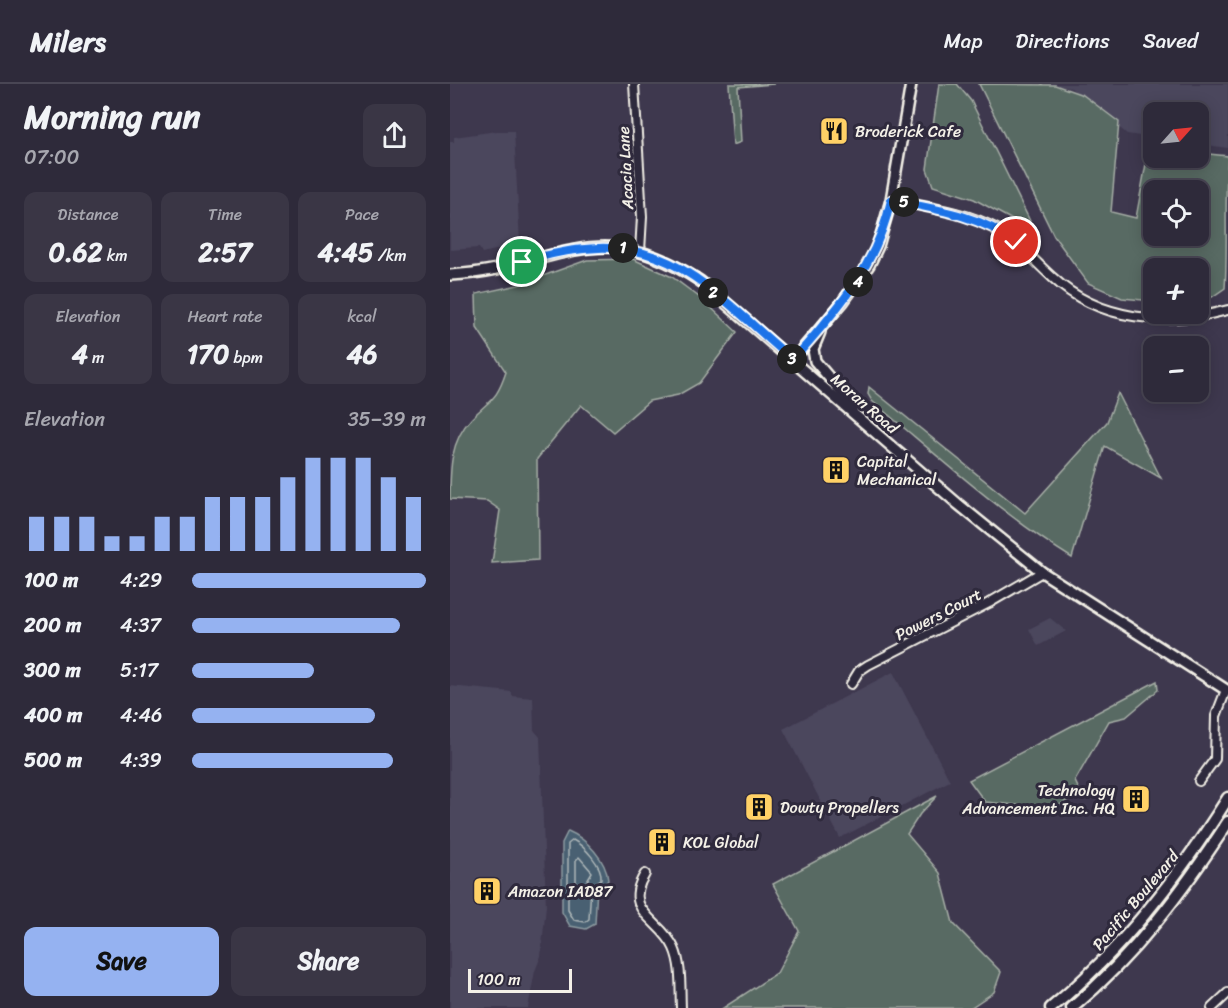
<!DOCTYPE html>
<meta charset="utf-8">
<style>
:root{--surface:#2e2a3a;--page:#3a3645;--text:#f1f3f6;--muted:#a7a7af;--line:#494654;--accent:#95b2f1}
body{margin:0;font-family:Sriracha,sans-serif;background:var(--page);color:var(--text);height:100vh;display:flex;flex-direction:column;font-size:22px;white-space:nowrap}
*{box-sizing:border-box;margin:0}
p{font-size:20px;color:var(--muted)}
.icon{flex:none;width:33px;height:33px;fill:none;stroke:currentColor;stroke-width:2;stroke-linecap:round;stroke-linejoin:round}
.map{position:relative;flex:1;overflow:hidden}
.panel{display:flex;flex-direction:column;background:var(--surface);width:450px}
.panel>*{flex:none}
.needle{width:39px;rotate:63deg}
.buttons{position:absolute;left:693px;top:18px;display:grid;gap:12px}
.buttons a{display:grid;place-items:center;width:66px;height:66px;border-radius:12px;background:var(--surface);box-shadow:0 3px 15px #0003,0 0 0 2px var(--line);font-size:30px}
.scale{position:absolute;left:18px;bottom:15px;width:104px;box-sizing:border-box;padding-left:6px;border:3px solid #f4f1e8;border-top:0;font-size:16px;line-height:21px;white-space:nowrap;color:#f4f1e8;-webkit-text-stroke:4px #2f2a3d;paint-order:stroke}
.pin{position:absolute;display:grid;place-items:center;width:51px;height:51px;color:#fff;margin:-26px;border:3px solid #fff;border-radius:50%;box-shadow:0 2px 6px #0007}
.km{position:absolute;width:30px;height:30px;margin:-15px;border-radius:50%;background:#222;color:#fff;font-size:16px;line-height:30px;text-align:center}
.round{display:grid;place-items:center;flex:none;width:63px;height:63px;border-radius:12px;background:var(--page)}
.summary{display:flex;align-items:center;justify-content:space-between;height:102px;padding:0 24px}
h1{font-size:33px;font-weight:700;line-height:45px}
.figures{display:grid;grid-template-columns:repeat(3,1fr);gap:9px;height:102px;padding:6px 24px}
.figures div{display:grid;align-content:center;border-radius:12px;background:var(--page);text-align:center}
.figures b{font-size:26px;font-weight:700}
.figures small{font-size:16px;font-weight:400}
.figures p{font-size:16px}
.chart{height:168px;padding:12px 24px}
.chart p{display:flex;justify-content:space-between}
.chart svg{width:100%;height:108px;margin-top:6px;stroke:var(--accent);stroke-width:6}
.action{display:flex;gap:12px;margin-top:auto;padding:12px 24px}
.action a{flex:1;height:69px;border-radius:12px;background:var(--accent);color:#111;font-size:24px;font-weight:700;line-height:69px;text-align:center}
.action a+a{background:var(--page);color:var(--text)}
ul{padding:0 24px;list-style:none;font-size:20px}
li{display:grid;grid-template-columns:96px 72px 1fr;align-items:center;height:45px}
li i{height:15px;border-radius:8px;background:var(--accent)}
header{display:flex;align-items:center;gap:36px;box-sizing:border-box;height:84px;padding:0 30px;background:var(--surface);border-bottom:2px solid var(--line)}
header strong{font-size:28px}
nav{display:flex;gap:33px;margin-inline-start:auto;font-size:21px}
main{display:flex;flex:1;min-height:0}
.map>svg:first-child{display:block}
.built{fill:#4b465d}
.green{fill:#586a63;stroke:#a6aea6;stroke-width:1.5;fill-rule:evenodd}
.water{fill:#486172;stroke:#8d9ba1;stroke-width:1.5}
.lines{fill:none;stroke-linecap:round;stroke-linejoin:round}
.shore{stroke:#afb7b9;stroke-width:1.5}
.minor-casing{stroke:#f4f1e8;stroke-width:12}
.tertiary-casing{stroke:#f4f1e8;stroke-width:14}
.secondary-casing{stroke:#f4f1e8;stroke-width:15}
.minor{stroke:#2f2a3d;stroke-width:8}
.tertiary{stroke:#2f2a3d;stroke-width:9}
.secondary{stroke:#2f2a3d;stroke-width:10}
.route-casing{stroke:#fff;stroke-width:12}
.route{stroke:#1a73e8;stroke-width:8}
.labels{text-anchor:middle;stroke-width:6;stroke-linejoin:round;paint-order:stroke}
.poi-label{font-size:16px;fill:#f4f1e8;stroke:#2f2a3d;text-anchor:start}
.street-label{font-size:16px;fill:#f4f1e8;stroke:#2f2a3d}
</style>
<header>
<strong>Milers</strong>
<nav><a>Map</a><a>Directions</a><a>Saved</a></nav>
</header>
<main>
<section class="panel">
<div class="summary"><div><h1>Morning run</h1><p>07:00</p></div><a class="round"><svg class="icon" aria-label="share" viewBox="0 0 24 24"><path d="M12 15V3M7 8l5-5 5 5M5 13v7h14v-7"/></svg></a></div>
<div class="figures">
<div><p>Distance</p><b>0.62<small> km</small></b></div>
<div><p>Time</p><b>2:57</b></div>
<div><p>Pace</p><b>4:45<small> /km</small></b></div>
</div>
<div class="figures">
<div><p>Elevation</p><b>4<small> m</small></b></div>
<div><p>Heart rate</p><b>170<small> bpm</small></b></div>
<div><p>kcal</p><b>46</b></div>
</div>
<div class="chart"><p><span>Elevation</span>35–39 m</p>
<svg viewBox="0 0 160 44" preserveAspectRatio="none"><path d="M5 44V30M15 44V30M25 44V30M35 44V38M45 44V38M55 44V30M65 44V30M75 44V22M85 44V22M95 44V22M105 44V14M115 44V6M125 44V6M135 44V6M145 44V14M155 44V22"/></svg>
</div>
<ul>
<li><b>100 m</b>4:29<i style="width:100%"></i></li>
<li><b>200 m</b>4:37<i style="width:89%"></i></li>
<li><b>300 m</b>5:17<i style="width:52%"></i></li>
<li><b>400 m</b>4:46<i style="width:78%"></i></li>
<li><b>500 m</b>4:39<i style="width:86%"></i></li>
</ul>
<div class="action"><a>Save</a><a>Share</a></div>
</section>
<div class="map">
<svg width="778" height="924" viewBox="0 0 778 924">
<rect width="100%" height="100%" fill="#3e384e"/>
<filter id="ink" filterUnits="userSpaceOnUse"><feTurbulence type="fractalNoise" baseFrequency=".0167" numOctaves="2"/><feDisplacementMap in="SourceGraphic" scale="12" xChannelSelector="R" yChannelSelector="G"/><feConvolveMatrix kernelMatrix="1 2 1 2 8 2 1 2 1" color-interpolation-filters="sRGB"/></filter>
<g filter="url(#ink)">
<g class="built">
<polygon points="594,0 778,0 778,64 749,60 748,28 704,28 703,54 677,50 621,4"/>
<polygon points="47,47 64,47 70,160 50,162 50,165 32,169 29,164 0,166 0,58 4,58 4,53"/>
<polygon points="600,534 616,547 588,562 579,545"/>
<polygon points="443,588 500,697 390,754 333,645"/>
<polygon points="0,602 62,608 62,612 83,614 84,646 90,653 96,822 91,872 85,887 78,924 0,924"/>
</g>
<g class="green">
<polygon points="279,0 324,0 288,3 291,58 283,61"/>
<polygon points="489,0 507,0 521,17 580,137 566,138 524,115 483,102 477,85"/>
<path d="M529 0 605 1 633 11 669 38 661 128 686 134 698 69H703L704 74H748L749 69 778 72C774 116 778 160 775 204L762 213 749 215 748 184H704L703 217 672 214 638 199 604 152ZM704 106H748V152H704Z"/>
<path d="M183 175 222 193 253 216 287 248 249 299 228 311 199 317 163 348 131 321 87 375 88 476 42 479 50 426 37 417 0 415C0 386 0 357 21 335 41 314 46 318 56 288L27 244 26 210 68 201 137 176Z"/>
<path d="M419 303 575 429 657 338 668 309 711 394 655 362 622 474C550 429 487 371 422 317L418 310Z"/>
<polygon points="707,597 708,606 676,633 659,637 625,697 630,708 604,725 535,718 519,696"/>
<polygon points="487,712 470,730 457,750 490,789 503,839 551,888 544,908 520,924 273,924 327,889 349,847 323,800"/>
</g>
<path class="water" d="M118 747C137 755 156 776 158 796L153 803 147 802 145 840 136 845 120 842 112 828V759Z"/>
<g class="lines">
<g class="shore">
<path d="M123 756C134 762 153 782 151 795L141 802 139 835 135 838 124 836 118 826V760Z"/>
<polygon points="129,773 142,788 129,810 126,807 126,776"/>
</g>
<g class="minor-casing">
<g id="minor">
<polyline points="184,0 192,133 190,167"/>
<path d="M441 116C476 123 515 127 547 145 569 158 583 176 602 193 650 238 717 242 778 226"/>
<polyline points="401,600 409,587 418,581 539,519 592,488"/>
<polyline points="749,697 765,675 766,632 776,606"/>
<path d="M195 790C171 828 211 835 224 864 232 882 230 904 231 924"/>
<polyline points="762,924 778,909"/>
</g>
</g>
<g class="tertiary-casing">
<g id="tertiary">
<path d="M0 191C104 186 147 127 250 197L508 420 592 488 778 607"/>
<polyline points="370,248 363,265 365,277 404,323"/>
<polyline points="343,276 393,218 419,181 428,162 441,116 461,0"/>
</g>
</g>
<g class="secondary-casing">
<g id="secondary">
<path d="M601 924C673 865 728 793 778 714"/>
<path d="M622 924C685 871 733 807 778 738"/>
</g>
</g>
<use href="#minor" class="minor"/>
<use href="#tertiary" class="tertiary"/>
<use href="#secondary" class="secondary"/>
</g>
</g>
<g class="lines" filter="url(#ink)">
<g class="route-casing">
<path id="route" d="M72 178C209 136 246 193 343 276 386 227 427 182 441 116 486 125 528 131 566 158"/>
</g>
<use href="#route" class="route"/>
</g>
<defs>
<g id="restaurant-square" transform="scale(1.5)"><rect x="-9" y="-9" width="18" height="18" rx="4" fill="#ffd166" stroke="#2f2a3d"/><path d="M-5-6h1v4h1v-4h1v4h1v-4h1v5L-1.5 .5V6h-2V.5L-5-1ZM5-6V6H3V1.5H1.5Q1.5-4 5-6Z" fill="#111"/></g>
<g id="building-square" transform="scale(1.5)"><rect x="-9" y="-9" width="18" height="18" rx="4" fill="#ffd166" stroke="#2f2a3d"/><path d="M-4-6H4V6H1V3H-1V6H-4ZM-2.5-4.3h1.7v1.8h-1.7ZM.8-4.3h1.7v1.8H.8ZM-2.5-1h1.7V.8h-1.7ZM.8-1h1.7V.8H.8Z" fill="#111"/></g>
</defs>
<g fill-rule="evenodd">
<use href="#restaurant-square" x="384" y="47"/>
<use href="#building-square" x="386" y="386"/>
<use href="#building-square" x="686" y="715"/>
<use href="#building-square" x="309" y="723"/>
<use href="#building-square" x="212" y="758"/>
<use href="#building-square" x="37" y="807"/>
</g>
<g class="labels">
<g class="poi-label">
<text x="405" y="53">Broderick Cafe</text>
<text x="407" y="383">Capital<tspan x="407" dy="18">Mechanical</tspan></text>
<text x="665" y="712" text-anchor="end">Technology<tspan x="665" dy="18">Advancement Inc. HQ</tspan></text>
<text x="330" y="729">Dowty Propellers</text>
<text x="233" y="764">KOL Global</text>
<text x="58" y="813">Amazon IAD87</text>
</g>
<g class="street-label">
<text transform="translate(175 84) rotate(-93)" y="6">Acacia Lane</text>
<text transform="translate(415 319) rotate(41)" y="6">Moran Road</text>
<text transform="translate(488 530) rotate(-27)" y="6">Powers Court</text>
<text transform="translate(685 816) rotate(-50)" y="6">Pacific Boulevard</text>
</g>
</g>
</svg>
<div class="buttons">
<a><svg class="needle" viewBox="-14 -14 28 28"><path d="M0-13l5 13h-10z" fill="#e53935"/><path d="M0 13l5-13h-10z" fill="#a7a7af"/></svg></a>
<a><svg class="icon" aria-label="locate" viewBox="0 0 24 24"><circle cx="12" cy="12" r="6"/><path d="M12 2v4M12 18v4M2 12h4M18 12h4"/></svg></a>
<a>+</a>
<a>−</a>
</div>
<div class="scale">100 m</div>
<div class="pin" style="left:72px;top:178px;background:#1e9e55"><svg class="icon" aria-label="arrive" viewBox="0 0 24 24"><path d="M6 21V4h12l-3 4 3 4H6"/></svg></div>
<div class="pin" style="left:566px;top:158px;background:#d93025"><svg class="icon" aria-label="check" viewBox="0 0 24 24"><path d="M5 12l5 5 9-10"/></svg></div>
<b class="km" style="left:173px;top:164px">1</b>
<b class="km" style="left:263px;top:209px">2</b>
<b class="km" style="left:342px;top:275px">3</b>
<b class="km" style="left:408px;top:198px">4</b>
<b class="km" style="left:454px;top:118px">5</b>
</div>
</main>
